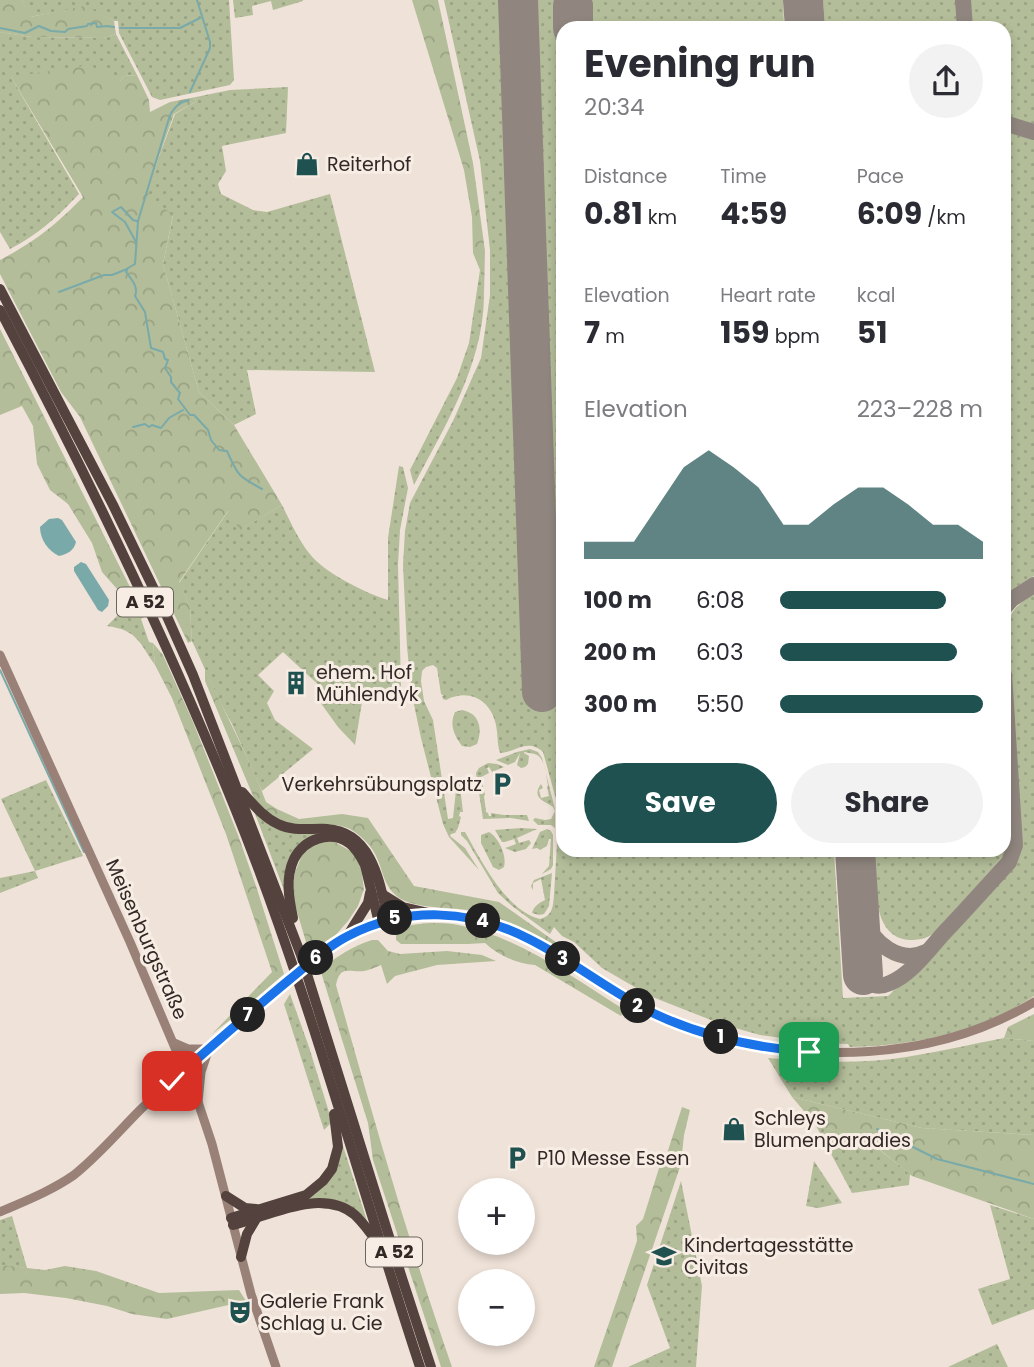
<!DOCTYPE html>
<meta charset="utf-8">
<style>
:root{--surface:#fff;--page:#f2f2f3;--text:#2b2b33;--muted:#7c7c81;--accent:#1e5150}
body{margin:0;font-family:Poppins,sans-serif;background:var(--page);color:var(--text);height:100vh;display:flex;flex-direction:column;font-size:26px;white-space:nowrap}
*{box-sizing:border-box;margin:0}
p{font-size:23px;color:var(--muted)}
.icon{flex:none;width:38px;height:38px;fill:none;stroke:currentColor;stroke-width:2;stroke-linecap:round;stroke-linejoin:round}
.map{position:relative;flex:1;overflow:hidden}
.sheet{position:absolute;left:556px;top:21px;width:455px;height:836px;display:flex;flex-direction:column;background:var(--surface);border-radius:21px;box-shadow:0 4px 10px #0003}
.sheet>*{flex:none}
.controls{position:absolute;left:458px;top:1178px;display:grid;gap:14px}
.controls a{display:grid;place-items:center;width:77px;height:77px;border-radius:50%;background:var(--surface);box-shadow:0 4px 10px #0003;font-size:35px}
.pin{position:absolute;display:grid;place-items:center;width:60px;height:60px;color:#fff;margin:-30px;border-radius:14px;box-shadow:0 4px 10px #0006}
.km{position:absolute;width:35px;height:35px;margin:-18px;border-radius:50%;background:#222;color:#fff;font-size:19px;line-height:35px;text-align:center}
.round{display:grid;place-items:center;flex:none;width:74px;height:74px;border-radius:37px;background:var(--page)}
.headline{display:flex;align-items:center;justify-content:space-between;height:119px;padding:0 28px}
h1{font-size:38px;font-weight:700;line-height:52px}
.figures{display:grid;grid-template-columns:repeat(3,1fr);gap:10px;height:119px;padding:7px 28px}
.figures div{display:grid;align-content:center}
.figures b{font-size:30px;font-weight:700}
.figures small{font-size:19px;font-weight:400}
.figures p{font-size:19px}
.chart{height:196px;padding:14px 28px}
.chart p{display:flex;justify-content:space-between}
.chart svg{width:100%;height:126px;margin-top:7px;fill:var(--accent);opacity:.7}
.button{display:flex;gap:14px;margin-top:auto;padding:14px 28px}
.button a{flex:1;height:80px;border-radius:42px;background:var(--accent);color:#fff;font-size:28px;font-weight:700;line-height:80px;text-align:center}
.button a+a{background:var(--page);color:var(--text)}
ul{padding:0 28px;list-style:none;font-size:23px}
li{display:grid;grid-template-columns:112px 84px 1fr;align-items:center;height:52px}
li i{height:18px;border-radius:9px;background:var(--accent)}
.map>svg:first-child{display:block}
.green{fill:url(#green-dots)}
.forest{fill:url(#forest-crowns)}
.water{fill:#79aaa9}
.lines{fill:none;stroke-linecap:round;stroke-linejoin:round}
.stream{stroke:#79aaa9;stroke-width:2}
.taxiway{stroke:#90867f;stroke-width:16}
.runway{stroke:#90867f;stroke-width:40}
.secondary{stroke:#998177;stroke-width:9}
.highway{stroke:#53423d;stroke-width:10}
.route-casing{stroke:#fff;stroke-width:14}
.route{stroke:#1a73e8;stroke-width:9}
.labels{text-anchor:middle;stroke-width:6;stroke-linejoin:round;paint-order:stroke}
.shield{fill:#f7ede4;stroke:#6d645f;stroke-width:2}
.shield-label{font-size:18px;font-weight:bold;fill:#322926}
.poi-label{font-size:19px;fill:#322926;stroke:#f7ede4;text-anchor:start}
.street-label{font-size:19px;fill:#322926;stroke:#f7ede4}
</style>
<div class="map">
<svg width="1034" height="1367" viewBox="0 0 1034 1367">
<defs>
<pattern id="green-dots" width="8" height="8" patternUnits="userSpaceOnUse" patternTransform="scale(1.75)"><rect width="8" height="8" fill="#b3bd99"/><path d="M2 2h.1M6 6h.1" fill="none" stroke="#9aa284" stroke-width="1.8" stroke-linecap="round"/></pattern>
<pattern id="forest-crowns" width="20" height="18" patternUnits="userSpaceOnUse" patternTransform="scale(1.75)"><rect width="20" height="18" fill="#b3bd99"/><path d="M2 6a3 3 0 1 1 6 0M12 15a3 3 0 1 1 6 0" fill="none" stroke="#9aa284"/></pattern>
</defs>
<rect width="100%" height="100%" fill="#efe2d8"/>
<g class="green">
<polygon points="22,0 229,0 234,80 230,85 160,100 152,97 119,33 118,21 114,21 85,7 29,17"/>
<polygon points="233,0 303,0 303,1 273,10 271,1 252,6 253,15 235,18"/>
<path d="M444 0H783L784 28H564V850L834 851 843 998 888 996 944 944 1014 865 1021 850 1008 624C1012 608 1021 602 1034 594V996C980 1032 914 1046 850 1047L848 1044 818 1043 760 1035 721 1024 650 996 602 968 574 942 562 936 554 927 550 934 512 906 498 893 467 841 461 835V832H465C481 860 506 911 540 919 553 916 553 906 554 895L559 810 543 752C527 738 517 752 500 753 497 744 498 734 496 725 491 700 469 688 446 700L443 699 442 696H444L441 694 437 668 433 665 426 667 422 671 421 681 424 701 433 720 448 819 453 818 457 781 461 777 464 786 460 787 463 812H460L459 816 461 817 458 828 455 833 451 834 450 836 465 848 479 870 449 837 443 824 421 738 412 695 407 647 403 565 405 531 410 503 453 421 481 358 490 295V250L480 161Z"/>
<polygon points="823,0 957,0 958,28 825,28"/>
<polygon points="970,0 1034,0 1034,126 1005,117 1004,28 971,28"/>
<path d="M0 32 32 37 104 38 116 34 137 75 124 76 120 81 11 77 79 194C58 216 38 235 10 249L0 232Z"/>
<polygon points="288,87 286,133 222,146 226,171 218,184 221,194 253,210 267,212 330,194 375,372 247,370 256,414 234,425 199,392 163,264 173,216 147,196 157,162 175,114 195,102 196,97 230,90"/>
<polygon points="1005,130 1034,139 1034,576 1008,592 1005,596"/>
<path d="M480 270C481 278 484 288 484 297 483 365 445 426 414 485L410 470 457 378 469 343Z"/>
<path d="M399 466 403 467 408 488 400 530 398 565 401 686 362 702 355 745 338 727 320 702 328 698 323 689 283 652 258 675 274 691 267 703 275 720 313 749 262 791 232 724 220 702 192 641 190 608 179 583 229 510 241 529 282 505C290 521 298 539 309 553 323 572 365 593 388 600V538Z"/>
<path d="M134 595 146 616 141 619 149 642 153 643 155 665C139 642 137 630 107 626L124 609 126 599Z"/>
<path d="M462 710C479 713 483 728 477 744L470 747 462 746C454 735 449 725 455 712Z"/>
<path d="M530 749 538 752 542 758 555 809V828L551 825H538L533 820 535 818 545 820 551 819 555 811 553 807C544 801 531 798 541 784L543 788 539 790 541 798 549 796 547 787 548 785C546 776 545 759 537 755 533 753 528 753 524 752V753L529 756 528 764 525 767 521 768 517 765 520 753 515 762 508 765 496 760 517 752Z"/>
<polygon points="488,763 497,764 504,767 492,772 489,767 487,768 489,773 481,777 485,795 484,796 486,812 488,813 489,816 491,816 491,813 504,815 527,815 529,821 511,818 483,819 476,773 479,768"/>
<polygon points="46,780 83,856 35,871 38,878 0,893 0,878 35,871 1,799"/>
<polygon points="254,811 317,834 306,840 284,890"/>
<path d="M1005 818 1006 848 1003 856 939 929C929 938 922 940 909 940 870 937 876 878 874 851L1004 850Z"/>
<polygon points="521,828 537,829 517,838 519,843 529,840 531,843 526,849 515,852 505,848 516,844 514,839 505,842 502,842 495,830"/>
<polygon points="547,829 551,831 553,835 553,865 551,869 542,874 549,866 551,839 549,839 547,846 540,850 537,848 532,849 540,832"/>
<path d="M489 832C499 838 507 856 504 867L499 870 493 867 481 843V835Z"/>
<path d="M552 873 549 906 544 914 539 915 532 913C533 907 540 902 545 900L541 879 533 883V890L531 886 534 880Z"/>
<polygon points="290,994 309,1047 332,1122 324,1130 284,1004"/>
<path d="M1004 1038 1034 1041V1135L922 1128 792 1097 768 1058C809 1061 851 1064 892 1059 930 1054 967 1045 1004 1038Z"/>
<polygon points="815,1124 871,1143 910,1174 909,1185 852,1193"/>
<polygon points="341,1136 343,1146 369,1227 355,1212 287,1204 323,1185"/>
<polygon points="814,1161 842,1203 818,1208 806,1206"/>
<polygon points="681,1181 702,1286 696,1367 628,1367 670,1348 647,1285"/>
<polygon points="990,1205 1034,1219 1034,1309 992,1325 978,1289 1010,1279"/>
<polygon points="12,1216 27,1268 7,1267 0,1265 0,1220"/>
<polygon points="997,1344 1008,1367 948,1367"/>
</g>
<g class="forest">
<polygon points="0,0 22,0 30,17 85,6 114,21 116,34 104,38 32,37 0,32"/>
<polygon points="412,0 438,0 473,163 485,251 484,296 480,270 473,253 472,217 464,170"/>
<path d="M89 65 120 81 124 76 137 75 149 100 150 112 170 102 196 97 195 102 174 114 157 162 148 196 173 215 163 264 199 392 234 425 282 505 240 530 228 511 179 582 190 608 192 641 188 643 80 417 61 392 0 274V260C34 242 56 225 83 197L11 77Z"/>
<polygon points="0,329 134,595 126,599 102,572 92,543 68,504 50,490 37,464 33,426 22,406 0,415"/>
<polygon points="153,643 163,655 193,722 238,835 256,886 284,974 239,1013 212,1034 272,972 226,834 172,698 155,665"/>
<path d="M205 668C224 713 249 756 266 802L277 809 299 819 342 814 368 818 414 886 499 902 560 945 557 948C531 932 504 918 474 911 452 907 419 909 401 899 381 887 384 866 372 849 367 841 356 832 348 828 337 824 328 824 316 825 297 826 276 825 261 810 258 806 255 800 253 796L205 681Z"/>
<polygon points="333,841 354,853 361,867 364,889 358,906 348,921 334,937 309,952 292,895 295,872 303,853 316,843"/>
<path d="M431 923C440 923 449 923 458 925 520 937 573 978 625 1010L621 1016 535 965C517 964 498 955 485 943L468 944H401L396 940V932C405 924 419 924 431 923Z"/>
<path d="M372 940H378L388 951 400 954 447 951 482 955 496 961 437 965 395 976 387 984 381 965C376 967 369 970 364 971 350 973 340 964 336 985 372 1113 408 1241 452 1367H441L373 1160 368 1123 320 969C337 957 352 946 372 940Z"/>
<polygon points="1034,1014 1034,1041 1004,1038 1008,1027"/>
<polygon points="792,1097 922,1128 1034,1135 1034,1219 912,1176 873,1144 815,1124"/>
<polygon points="682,1107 690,1110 684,1135 681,1164 612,1367 594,1367 637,1241 636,1226 643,1219 660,1165 663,1166"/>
<polygon points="0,1265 45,1270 65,1266 96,1271 159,1293 239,1290 246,1301 167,1319 132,1314 107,1306 66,1298 24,1293 0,1294"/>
</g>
<g class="water">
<path d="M58 518 62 520 76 542C74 551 67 554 59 556 48 551 40 539 40 527L49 519Z"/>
<polygon points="81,562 86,564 109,600 108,606 102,612 98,610 74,571 74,567"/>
</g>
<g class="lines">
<g class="stream">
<polyline points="0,28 25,33 39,26 51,31 65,32 68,29 87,26 88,24 96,23 97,27 107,26 114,27"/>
<polyline points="120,28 180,28 200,18"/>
<polyline points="190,92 210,48 210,42 197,0"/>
<path d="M189 100C179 102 175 107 170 115L138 221 135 264 128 268 126 272C131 279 139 287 135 296L145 312 151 348 163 352 165 359 168 360 165 368 171 377V382L180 393 178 399 190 415H194L208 430 211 440 219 450 227 451C238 476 238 476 262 489"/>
<polyline points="136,242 125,222 112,212 121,207 133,220 137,221"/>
<polyline points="59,292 104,275 112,275 127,269"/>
<polyline points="133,427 145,424 149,427 152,425 161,428 169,418 183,410"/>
<polyline points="0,670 84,852"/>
<polyline points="877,1129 937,1159 1034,1184"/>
</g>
<g class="taxiway">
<polyline points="963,0 965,28"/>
<polyline points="1004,123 1034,132"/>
<polyline points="1004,608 1012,599 1034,585"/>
<path d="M857 885C859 896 860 908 864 919 873 943 900 965 926 952"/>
<path d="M863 975C868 986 879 988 890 983 911 974 928 951 942 935 965 911 987 886 1009 862L1015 845 1004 674"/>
</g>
<g class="runway">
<polyline points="518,0 542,692"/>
<polyline points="803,0 805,28"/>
<polyline points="573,6 573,28"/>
<polyline points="855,850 863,975"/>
</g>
<g class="secondary">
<polyline points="0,655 130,942 198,1102 212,1144 251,1294 276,1367"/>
<polyline points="174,1043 188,1049 208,1049"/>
<polyline points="161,1091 179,1092 195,1097"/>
<polyline points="198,1102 201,1072 208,1051"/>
<path d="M0 1212C25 1201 51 1191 74 1175 99 1155 119 1131 141 1109 173 1079 206 1051 239 1023 286 983 336 929 400 917 497 900 559 961 637 1005 656 1015 676 1023 697 1029 806 1065 933 1062 1034 1002"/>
</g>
<g class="highway">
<polyline points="0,289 113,505 165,612 193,675 301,955 401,1275 431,1367"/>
<path d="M0 310C83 467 161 627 228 791 305 978 357 1176 420 1367"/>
<path d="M242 792C253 804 263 817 278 824 294 832 310 828 327 829 373 832 380 884 388 920"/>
<polyline points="382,894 403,907 433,914"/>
<path d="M293 918C289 899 285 878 294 859 304 839 330 830 349 843 357 849 361 857 365 865L379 923"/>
<polyline points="348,935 368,903 370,893"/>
<polyline points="226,1196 245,1208 256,1209"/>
<polyline points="231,1218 306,1195 323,1181 332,1169 338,1147 334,1114"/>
<path d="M233 1225C269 1216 321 1187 355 1215 363 1223 370 1232 376 1241"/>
<polyline points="241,1257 247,1234 256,1219"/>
</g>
</g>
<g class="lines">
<g class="route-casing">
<path id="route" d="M172 1081C211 1047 249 1013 289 980 308 965 326 947 348 936 406 906 470 909 527 938 572 960 610 992 655 1014 702 1036 758 1048 809 1052"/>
</g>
<use href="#route" class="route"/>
</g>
<defs>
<g id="shop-bare" transform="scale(1.89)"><path d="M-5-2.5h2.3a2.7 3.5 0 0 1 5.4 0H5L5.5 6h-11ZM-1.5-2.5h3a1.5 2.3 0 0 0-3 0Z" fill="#1e5150" stroke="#f7ede4" stroke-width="2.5" paint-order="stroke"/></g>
<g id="building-bare" transform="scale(1.89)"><path d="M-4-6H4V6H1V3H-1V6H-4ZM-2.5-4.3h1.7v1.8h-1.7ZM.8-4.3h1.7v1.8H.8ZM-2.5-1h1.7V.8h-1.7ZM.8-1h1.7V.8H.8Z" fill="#1e5150" stroke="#f7ede4" stroke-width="2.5" paint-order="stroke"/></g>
<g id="parking-bare" transform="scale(1.89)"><path d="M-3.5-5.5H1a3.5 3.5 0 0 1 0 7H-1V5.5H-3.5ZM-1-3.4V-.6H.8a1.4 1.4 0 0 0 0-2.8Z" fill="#1e5150" stroke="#f7ede4" stroke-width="2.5" paint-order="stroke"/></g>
<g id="school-bare" transform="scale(1.89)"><path d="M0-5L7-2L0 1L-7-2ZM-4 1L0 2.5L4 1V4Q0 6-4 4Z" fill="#1e5150" stroke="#f7ede4" stroke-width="2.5" paint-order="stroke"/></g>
<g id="theatre-bare" transform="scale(1.89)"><path d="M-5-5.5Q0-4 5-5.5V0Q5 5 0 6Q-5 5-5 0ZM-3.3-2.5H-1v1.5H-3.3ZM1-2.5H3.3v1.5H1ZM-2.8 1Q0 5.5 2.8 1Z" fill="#1e5150" stroke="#f7ede4" stroke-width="2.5" paint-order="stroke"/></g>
</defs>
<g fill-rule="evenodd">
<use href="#shop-bare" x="307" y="164"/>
<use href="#building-bare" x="296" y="683"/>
<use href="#parking-bare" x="502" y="784"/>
<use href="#shop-bare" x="734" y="1129"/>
<use href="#parking-bare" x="517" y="1158"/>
<use href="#school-bare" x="664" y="1256"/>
<use href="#theatre-bare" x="240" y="1312"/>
</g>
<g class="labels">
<g class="shield">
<rect x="117" y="587.5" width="56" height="29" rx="5"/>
<rect x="366" y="1237.5" width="56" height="29" rx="5"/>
</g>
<g class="shield-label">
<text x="145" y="608">A 52</text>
<text x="394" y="1258">A 52</text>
</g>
<g class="poi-label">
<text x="327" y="171">Reiterhof</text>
<text x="316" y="679">ehem. Hof<tspan x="316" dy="22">Mühlendyk</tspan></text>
<text x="482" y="791" text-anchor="end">Verkehrsübungsplatz</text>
<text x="754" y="1125">Schleys<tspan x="754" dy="22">Blumenparadies</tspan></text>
<text x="537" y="1165">P10 Messe Essen</text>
<text x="684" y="1252">Kindertagesstätte<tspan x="684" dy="22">Civitas</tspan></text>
<text x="260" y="1308">Galerie Frank<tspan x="260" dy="22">Schlag u. Cie</tspan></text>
</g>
<g class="street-label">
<text transform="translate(147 939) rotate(66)" y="7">Meisenburgstraße</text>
</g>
</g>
</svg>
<div class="controls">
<a>+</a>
<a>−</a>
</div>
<div class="pin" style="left:809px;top:1052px;background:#1e9e55"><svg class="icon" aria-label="arrive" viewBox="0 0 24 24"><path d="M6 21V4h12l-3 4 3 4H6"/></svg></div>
<div class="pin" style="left:172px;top:1081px;background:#d93025"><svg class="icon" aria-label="check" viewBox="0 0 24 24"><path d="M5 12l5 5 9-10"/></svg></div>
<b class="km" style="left:721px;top:1037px">1</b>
<b class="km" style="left:638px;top:1006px">2</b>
<b class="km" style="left:563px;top:959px">3</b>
<b class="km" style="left:483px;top:921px">4</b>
<b class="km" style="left:395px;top:918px">5</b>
<b class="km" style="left:316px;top:958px">6</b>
<b class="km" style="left:248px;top:1015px">7</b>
<section class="sheet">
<div class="headline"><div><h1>Evening run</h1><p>20:34</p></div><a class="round"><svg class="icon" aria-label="share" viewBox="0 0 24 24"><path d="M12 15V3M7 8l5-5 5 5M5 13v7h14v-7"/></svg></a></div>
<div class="figures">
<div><p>Distance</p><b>0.81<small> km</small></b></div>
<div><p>Time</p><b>4:59</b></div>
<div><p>Pace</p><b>6:09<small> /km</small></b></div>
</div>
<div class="figures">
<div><p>Elevation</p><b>7<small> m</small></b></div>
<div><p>Heart rate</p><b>159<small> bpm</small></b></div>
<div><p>kcal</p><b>51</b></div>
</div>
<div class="chart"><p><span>Elevation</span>223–228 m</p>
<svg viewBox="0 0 160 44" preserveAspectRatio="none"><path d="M0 44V38L10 38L20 38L30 25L40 12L50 6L60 12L70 19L80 32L90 32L100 25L110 19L120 19L130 25L140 32L150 32L160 38V44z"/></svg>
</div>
<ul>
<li><b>100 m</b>6:08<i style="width:82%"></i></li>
<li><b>200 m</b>6:03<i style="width:87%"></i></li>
<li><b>300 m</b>5:50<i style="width:100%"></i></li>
</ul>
<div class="button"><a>Save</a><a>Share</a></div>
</section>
</div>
